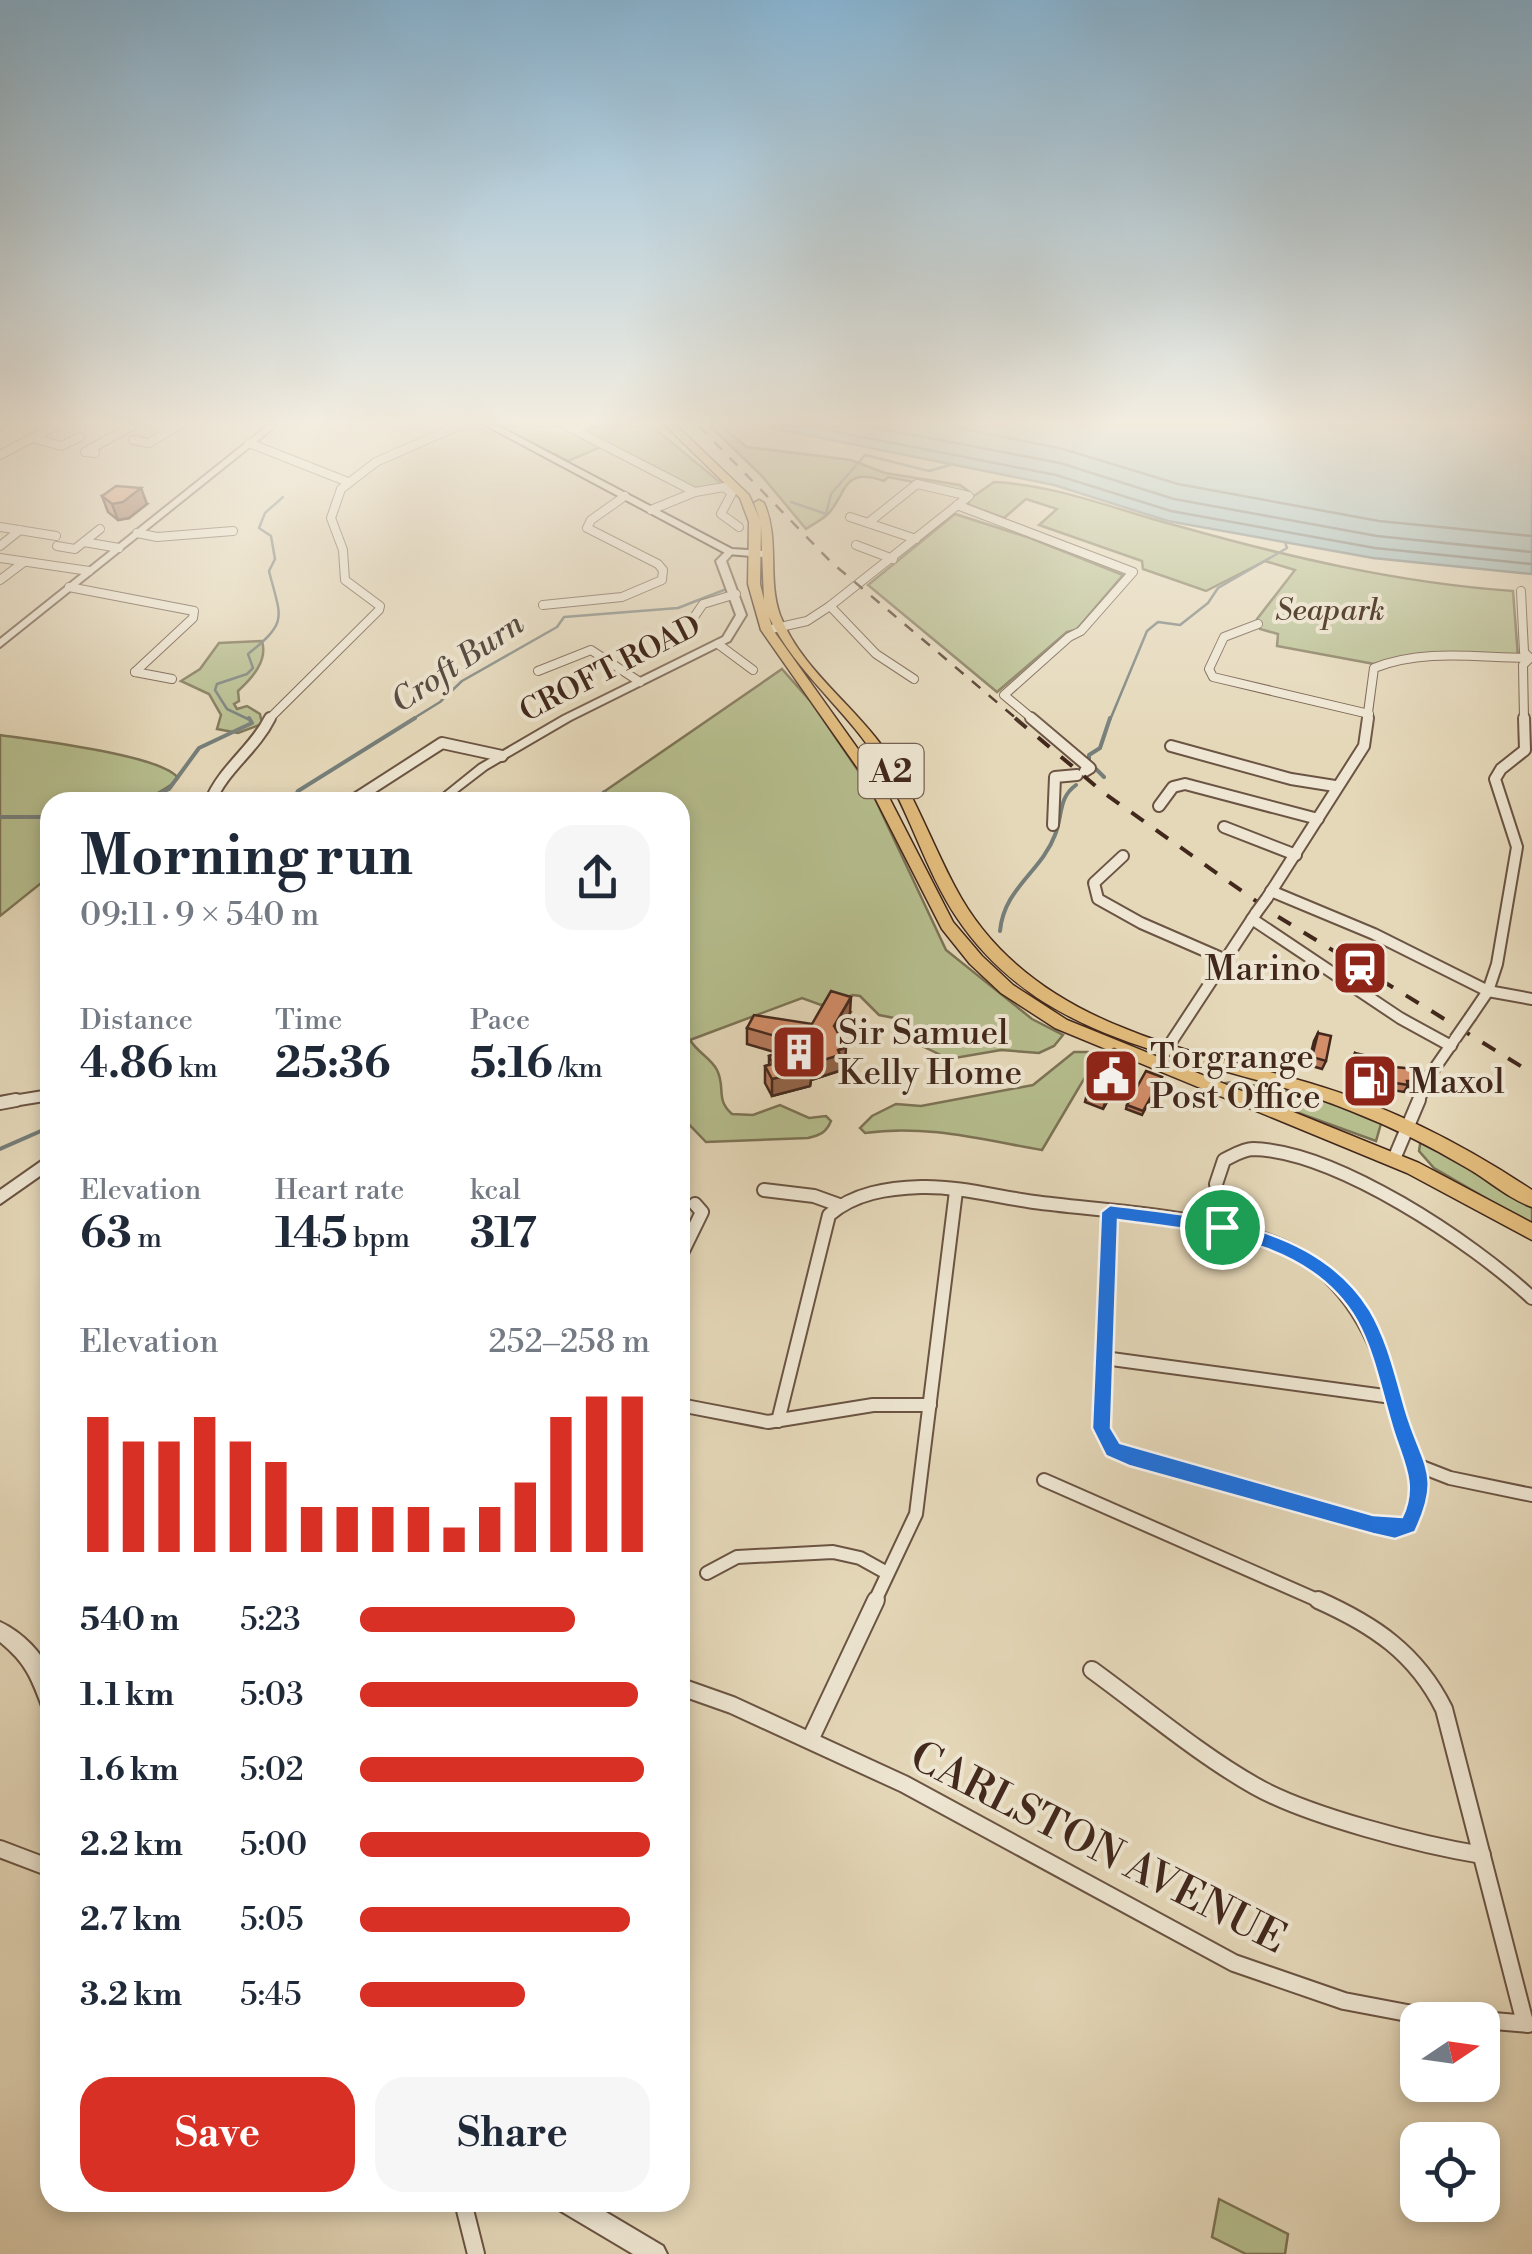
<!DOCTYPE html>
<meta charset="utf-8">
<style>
:root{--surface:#fff;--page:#f6f6f7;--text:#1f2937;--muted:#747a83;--accent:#d93025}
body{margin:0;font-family:"Libre Bodoni",serif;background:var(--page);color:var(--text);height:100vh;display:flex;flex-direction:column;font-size:38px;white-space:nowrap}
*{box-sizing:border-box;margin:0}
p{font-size:32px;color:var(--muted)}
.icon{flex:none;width:55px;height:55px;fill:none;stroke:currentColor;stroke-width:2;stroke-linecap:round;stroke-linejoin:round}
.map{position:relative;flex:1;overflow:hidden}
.panel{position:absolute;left:40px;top:792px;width:650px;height:1420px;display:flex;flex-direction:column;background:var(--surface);border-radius:30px;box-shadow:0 5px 15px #0003}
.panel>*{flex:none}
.needle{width:65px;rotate:77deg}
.tools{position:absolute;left:1400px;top:2002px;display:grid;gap:20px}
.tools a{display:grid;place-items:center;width:100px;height:100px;border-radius:20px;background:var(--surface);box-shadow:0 5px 15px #0003;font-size:50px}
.pin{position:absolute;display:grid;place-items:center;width:85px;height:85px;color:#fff;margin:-42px;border:5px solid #fff;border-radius:50%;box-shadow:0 2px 10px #0007}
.round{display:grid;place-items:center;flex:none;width:105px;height:105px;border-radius:30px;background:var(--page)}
.overview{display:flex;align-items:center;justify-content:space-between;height:170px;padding:0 40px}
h1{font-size:55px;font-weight:800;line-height:75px}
.metrics{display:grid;grid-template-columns:repeat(3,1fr);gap:15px;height:170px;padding:10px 40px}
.metrics div{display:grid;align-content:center}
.metrics b{font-size:42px;font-weight:800}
.metrics small{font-size:28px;font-weight:400}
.metrics p{font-size:28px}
.chart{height:280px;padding:20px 40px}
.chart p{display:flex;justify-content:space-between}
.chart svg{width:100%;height:180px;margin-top:10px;stroke:var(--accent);stroke-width:6}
.action{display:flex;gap:20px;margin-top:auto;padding:20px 40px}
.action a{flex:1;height:115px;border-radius:30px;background:var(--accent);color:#fff;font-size:40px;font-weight:800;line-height:115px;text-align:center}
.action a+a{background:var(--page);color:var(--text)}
ul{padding:0 40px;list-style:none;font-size:32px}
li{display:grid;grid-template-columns:160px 120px 1fr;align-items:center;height:75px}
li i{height:25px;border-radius:12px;background:var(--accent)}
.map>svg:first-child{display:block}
.green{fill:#b6be8e;stroke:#7c7355;stroke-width:2.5}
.water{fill:#99b8b8;stroke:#767e7a;stroke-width:2.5}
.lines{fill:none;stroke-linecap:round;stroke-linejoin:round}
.shore{stroke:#6e706a;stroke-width:2.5}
.stream-far1{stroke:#767e7a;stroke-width:2.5}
.stream{stroke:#767e7a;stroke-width:4}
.minor-far3-casing{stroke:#6b5443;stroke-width:10}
.minor-far2-casing{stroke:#6b5443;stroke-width:14}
.minor-far1-casing{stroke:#6b5443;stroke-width:16}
.minor-casing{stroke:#6b5443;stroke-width:20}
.tertiary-casing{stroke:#6b5443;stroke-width:4}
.secondary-casing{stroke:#42281c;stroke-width:4}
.trunk-casing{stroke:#42281c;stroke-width:3}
.minor-far3{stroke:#eee6d2;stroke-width:8}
.minor-far2{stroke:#eee6d2;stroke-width:10}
.minor-far1{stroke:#eee6d2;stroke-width:12}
.minor{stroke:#eee6d2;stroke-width:16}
.tertiary{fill:#eee6d2;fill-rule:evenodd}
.secondary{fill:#eee6d2;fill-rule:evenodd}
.trunk{fill:#e2bc7c;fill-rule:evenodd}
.rail-far1{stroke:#42281c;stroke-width:2.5;stroke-dasharray:11 11;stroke-linecap:butt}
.rail{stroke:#42281c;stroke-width:4;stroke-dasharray:15 15;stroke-linecap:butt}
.minor-bridge-casing{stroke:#6b5443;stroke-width:14;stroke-linecap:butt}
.minor-bridge{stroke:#eee6d2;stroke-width:10}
.wall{fill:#b5795a;stroke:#42281c;stroke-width:2.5}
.shaded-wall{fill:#93634a;stroke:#42281c;stroke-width:2.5}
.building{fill:#d28d69;stroke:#42281c;stroke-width:2.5}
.route{fill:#1a73e8;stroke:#fff;stroke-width:2.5;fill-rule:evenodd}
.labels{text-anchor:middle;stroke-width:8;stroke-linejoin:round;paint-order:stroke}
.far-park-label{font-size:30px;font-style:italic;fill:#594633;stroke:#eee6d2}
.far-street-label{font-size:30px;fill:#42281c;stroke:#eee6d2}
.far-water-label{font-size:32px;font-style:italic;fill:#584c43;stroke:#eee6d2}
.shield{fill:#eee6d2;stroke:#766153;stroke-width:2.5}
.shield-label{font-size:32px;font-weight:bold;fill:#42281c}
.poi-label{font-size:35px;fill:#42281c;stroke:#eee6d2;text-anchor:start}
.near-street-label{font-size:42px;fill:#42281c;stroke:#eee6d2}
</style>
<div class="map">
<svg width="1532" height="2254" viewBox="0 0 1532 2254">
<rect width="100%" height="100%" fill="#e5d8b9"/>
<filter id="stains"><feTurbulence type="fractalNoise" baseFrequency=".002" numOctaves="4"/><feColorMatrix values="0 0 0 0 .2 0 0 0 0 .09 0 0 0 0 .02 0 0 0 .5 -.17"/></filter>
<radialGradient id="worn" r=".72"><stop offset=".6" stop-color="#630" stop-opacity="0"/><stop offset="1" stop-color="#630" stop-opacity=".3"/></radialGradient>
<g class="green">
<polygon points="498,426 559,426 601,447 568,461"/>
<polygon points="597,426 652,426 722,484 697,489 582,431"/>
<path d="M710 426H721L747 447 851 460 885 473 960 485 971 493 888 477 884 481C841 466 848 494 827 515 821 520 812 525 806 529L762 476Z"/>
<path d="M994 482C1058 485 1116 510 1178 526 1288 557 1399 583 1513 591L1518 657 1457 654 1374 664 1277 646 1278 634 1260 629 1257 619 1295 570 1265 561 1206 591 1143 569 1142 561 1039 525 1057 509 1026 499 1004 518 969 505 968 500Z"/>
<polygon points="955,514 1030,538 1123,575 1076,630 1067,632 997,692 868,585"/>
<path d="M262 641C268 661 252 678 238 691L239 701 234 704 237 709 247 706 260 714 262 724 238 733 217 729 221 715 209 694 181 681 200 669 219 643Z"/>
<path d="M782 669 812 703 870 788 946 950 1032 1019 1063 1035 1054 1046 1039 1053 1001 1050 949 1059 916 1043 894 1018 879 1015 860 996 853 995 821 1005 802 998 690 1040C698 1053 711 1058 717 1070 726 1088 715 1099 732 1114L753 1115 780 1105 809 1118 826 1116 831 1121C826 1133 820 1135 808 1138L706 1142 680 1115V802H589Z"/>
<path d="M0 735C33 740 162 755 178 778 169 790 154 792 146 802H50V876L0 916Z"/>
<path d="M1074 1052H1088L1097 1057 1042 1150C984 1140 925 1124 865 1133L860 1128 872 1116 896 1104 921 1106 1033 1085Z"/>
<polygon points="1233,1082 1305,1094 1382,1120 1376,1141 1219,1084"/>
<polygon points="1421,1138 1485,1172 1532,1208 1532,1225 1434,1168 1419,1151"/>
<polygon points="1219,2199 1288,2234 1285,2254 1246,2254 1212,2237"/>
</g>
<polygon class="water" points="762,426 1532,426 1532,574 1373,558 1168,521 1054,485"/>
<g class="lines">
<g class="shore">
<polyline points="806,426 1056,475 1171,511 1375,548 1532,564"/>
<polyline points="866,426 1060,463 1174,499 1377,536 1532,552"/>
<polyline points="949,426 1063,449 1178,484 1379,521 1532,536"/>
</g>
<g class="stream-far1">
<polyline points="791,502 826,514 831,494 865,455 929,471 950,465"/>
<path d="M250 720 227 709 215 690 217 684 247 674 253 668 248 654C289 621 281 619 269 571L275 559 271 536 259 528 265 513 283 497"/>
<polyline points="411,720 440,702 462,681 557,627 564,617 678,608 724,590"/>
<polyline points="1110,720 1147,631 1158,622 1180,625 1208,603 1218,588 1287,548 1285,542"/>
</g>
<g class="stream">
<polyline points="1104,777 1089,762 1089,755 1100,748 1110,718"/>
<polyline points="604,792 608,802"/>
<polyline points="141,802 169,789 199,748 252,723 249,718"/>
<polyline points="291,802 298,791 415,718"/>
<polyline points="0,817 50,817"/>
<path d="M1000 931C1004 888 1041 872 1055 835 1063 815 1058 798 1076 785"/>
<polyline points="0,1149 50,1127"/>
</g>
<g class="minor-far3-casing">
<g id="minor-far3">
<polyline points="567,426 695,492"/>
<polyline points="33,438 61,446 80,437"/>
<polyline points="133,440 149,443 177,426"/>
<polyline points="249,443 348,482"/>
<polyline points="95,453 85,452 132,426"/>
<polyline points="0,455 55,426"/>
<polyline points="957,505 1133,572 1081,631 1069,637 1004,695 1034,720"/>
<polyline points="651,510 695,492 724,487 732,493 721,514 739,527"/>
<polyline points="850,517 916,539"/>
<polyline points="0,527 56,536"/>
<polyline points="137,533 157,537 233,531"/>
<polyline points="84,542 119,548"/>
<polyline points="856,545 893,559"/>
<polyline points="0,546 20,530"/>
<polyline points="57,546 75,549 100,529"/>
<polyline points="0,558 89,571"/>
<polyline points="0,580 24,562"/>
<polyline points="69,587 194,611 193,618 135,672"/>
<polyline points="1521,591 1524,652 1530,658"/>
<polyline points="543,605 622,597 662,580 663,570 658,564 587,528 591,520 625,496"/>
<polyline points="830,606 876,654 914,679"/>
<polyline points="692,620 703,604 736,594"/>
<polyline points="1258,624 1224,637 1209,669 1213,677 1369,714"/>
<polyline points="767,630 807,621 830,606 969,496 917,484 868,523"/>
<polyline points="718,644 753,670"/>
<polyline points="538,671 591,650 640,682"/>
<polyline points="135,672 172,679"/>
<polyline points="268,720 379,610 380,606 345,580 343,550 331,518 341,489 376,462 458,426"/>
<path d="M1367 720 1374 668C1425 648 1478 658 1532 658"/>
<polyline points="1524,720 1523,665 1530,658"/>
</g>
</g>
<g class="minor-far2-casing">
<g id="minor-far2">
<polyline points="1031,718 1090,768 1085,771"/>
<polyline points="1171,746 1291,779 1335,786"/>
<polyline points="352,801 442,743 502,756"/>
<path d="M210 802C223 769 254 750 270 718"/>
<polyline points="1159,806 1173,787 1185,784 1318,819"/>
<polyline points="1053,825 1055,777 1077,775"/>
<polyline points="1224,827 1296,855"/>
<polyline points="1123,856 1094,883 1098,899 1141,923 1226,960"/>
<polyline points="1271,891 1374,934 1488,991 1532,999"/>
<polyline points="1267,898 1364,746 1368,718"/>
<polyline points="1252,919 1400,1018 1451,1046"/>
<polyline points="1471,1016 1488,991 1497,964 1517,847 1495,779 1501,769 1525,750 1524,718"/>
<polyline points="1166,1050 1256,913"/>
<polyline points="0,1103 50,1095"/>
<polyline points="1418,1103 1428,1078 1453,1042"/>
</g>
</g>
<g class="minor-far1-casing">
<g id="minor-far1">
<polyline points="0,1103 16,1100"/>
<polyline points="1394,1159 1419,1100"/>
<polyline points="764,1190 814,1196 839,1205"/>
<path d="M1110 1212 1101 1428 1109 1445 1129 1457 1395 1529C1423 1520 1420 1492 1420 1467"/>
<path d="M1222 1227 1216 1184 1224 1160C1233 1156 1243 1149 1253 1149 1336 1151 1472 1242 1532 1298"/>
<polyline points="680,1257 702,1212 695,1204"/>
<polyline points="1104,1358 1392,1397"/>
<polyline points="680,1405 768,1422 873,1405 930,1405"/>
<path d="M778 1421 829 1215C854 1193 888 1188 921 1187 958 1186 998 1197 1034 1202 1115 1213 1257 1216 1320 1269 1379 1318 1392 1394 1414 1464L1450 1478 1532 1495"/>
<polyline points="1044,1480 1324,1603"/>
<polyline points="707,1573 737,1557 833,1552 860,1558 887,1573"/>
<polyline points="874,1603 916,1514 956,1191"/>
</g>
</g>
<g class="minor-casing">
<g id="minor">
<path d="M1318 1600C1374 1625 1416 1653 1444 1709L1525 2023"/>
<path d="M1092 1670C1143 1707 1200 1755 1255 1786 1308 1816 1421 1845 1482 1855"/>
<polyline points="681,1687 732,1705 904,1784 1234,1963 1344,2001 1423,2016 1478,2020"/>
<polyline points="810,1740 876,1600"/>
<polyline points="0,1849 50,1868"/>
<polyline points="1482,2020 1528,2024"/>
<polyline points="463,2202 476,2254"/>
</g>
</g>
<g class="tertiary-casing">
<g id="tertiary">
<polygon points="0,426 6,426 0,429"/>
<polygon points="267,426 276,426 0,647 0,639"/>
<polygon points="727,550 734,552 726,561 746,615 730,641 571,720 487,769 444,802 433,802 479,765 563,716 723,637 736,615 716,561"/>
<polygon points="50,1155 50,1169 0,1204 0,1190"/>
<path d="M0 1622C20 1631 46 1654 50 1677 52 1688 50 1700 50 1711L43 1709C32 1679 26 1663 0 1642Z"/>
<polygon points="556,2202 589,2202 663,2246 667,2254 633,2254 559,2210"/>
</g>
</g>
<g class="secondary-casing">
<polygon id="secondary" points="487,426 498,426 732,549 765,551 770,554 765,557 727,554"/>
</g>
<g class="trunk-casing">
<path id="trunk" d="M666 426H677L749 495 760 520 754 503 759 500 764 503C780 539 767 578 780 615 800 667 850 702 882 746 913 790 930 840 955 887 991 956 1054 1001 1126 1029 1189 1055 1257 1066 1322 1087 1397 1110 1467 1147 1532 1190V1207C1509 1199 1488 1180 1467 1168 1430 1146 1392 1127 1351 1111 1213 1055 1049 1055 957 918 925 870 910 812 879 762 847 710 796 673 769 617L773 630 880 780 953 922 982 956 1013 985 1067 1020 1419 1163 1532 1223V1240L1407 1173 1055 1028 1001 993 970 964 942 929 866 780 761 630 748 584 749 522 740 498ZM761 524 764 600 760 584Z"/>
</g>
<use href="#minor-far3" class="minor-far3"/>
<use href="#minor-far2" class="minor-far2"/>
<use href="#minor-far1" class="minor-far1"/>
<use href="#minor" class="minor"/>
<use href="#tertiary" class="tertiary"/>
<use href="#secondary" class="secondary"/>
<use href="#trunk" class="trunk"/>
<polyline class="rail-far1" points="699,426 831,562 1018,720"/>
<polyline class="rail" points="1015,718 1104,793 1277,916 1532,1073"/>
<g class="minor-bridge-casing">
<g id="minor-bridge">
<polyline points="1256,913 1267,898"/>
<polyline points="1455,1039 1471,1016"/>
</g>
</g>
<use href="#minor-bridge" class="minor-bridge"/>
</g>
<g class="wall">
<polygon points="102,496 147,504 129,518 118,520 108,512"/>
<polygon points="850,1013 838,1034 845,1064 840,1065 839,1071 811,1080 810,1086 772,1096 765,1083 765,1066 769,1065 769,1056 778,1053 747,1044 747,1028 812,1024"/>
<polygon points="1318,1033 1326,1061 1322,1069 1308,1065 1314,1041"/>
<polygon points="1355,1053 1371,1065 1419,1081 1415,1088 1407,1087 1404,1092 1368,1086 1365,1094 1348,1089 1352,1060"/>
<polygon points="1128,1059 1124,1072 1103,1109 1085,1102 1088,1090"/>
<polygon points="1162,1077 1142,1115 1126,1109 1127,1105"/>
</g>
<g class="shaded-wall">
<polygon points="141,488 147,504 129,518 118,520 112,504"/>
<polygon points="851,997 850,1013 833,1043 834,1026"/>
<polygon points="846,1047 845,1064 840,1065 839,1071 811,1080 810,1086 772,1096 772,1079"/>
<polygon points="1128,1059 1124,1072 1103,1109 1107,1097"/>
</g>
<g class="building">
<polygon points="116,486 141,488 123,502 112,504 102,496"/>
<polygon points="831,991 851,997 834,1026 846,1047 838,1050 840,1055 810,1064 811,1070 772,1079 765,1066 773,1064 769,1056 807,1045 747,1028 754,1015 812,1024"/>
<polygon points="1318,1033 1331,1036 1326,1061 1312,1057"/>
<polygon points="1114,1049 1126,1054 1128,1059 1107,1097 1088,1090 1109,1052"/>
<polygon points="1355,1053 1372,1057 1371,1065 1416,1069 1419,1081 1407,1081 1408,1085 1370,1079 1368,1087 1351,1082"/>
<polygon points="1146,1071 1162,1077 1143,1111 1127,1105"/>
</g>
<linearGradient id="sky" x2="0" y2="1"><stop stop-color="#88b6d5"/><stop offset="0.57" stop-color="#f3ede0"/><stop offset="1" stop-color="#f3ede0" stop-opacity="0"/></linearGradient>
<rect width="1532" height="742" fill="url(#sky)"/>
<path class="route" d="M1110 1205C1201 1217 1315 1222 1370 1310 1388 1340 1396 1377 1406 1411 1422 1465 1443 1474 1415 1532L1395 1539 1373 1534 1129 1466 1106 1456 1092 1428 1101 1212ZM1118 1220C1202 1232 1309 1237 1357 1321 1374 1352 1381 1390 1391 1423 1400 1457 1419 1483 1402 1517L1373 1515 1120 1443 1111 1428Z"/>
<defs>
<g id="station-square" transform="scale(2.875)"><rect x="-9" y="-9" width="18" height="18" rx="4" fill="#8f2418" stroke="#eee6d2"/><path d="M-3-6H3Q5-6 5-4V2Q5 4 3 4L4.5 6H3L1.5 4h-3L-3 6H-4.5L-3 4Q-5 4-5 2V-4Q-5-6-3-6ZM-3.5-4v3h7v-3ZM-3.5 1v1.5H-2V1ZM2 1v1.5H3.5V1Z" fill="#fff"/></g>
<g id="building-square" transform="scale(2.875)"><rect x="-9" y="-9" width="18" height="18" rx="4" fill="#8f2418" stroke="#eee6d2"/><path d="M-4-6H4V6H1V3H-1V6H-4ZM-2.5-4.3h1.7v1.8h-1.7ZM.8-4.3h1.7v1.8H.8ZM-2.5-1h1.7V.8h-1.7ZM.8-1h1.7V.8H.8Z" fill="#fff"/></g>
<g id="civic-square" transform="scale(2.875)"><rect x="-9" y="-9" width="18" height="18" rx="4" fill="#8f2418" stroke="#eee6d2"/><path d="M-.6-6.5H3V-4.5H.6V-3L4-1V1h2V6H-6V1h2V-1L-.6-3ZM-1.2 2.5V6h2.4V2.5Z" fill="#fff"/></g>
<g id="fuel-square" transform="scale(2.875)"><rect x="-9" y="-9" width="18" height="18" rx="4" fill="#8f2418" stroke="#eee6d2"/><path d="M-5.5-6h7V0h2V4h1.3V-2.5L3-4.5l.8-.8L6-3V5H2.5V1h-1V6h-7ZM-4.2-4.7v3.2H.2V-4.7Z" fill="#fff"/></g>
</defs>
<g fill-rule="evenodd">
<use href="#station-square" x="1360" y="968"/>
<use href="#building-square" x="799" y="1052"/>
<use href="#civic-square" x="1111" y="1076"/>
<use href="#fuel-square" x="1370" y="1081"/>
</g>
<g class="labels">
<g class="far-park-label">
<text x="1330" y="620">Seapark</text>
</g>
<g class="far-street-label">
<text transform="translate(610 668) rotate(-27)" y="10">CROFT ROAD</text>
</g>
<g class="far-water-label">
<text transform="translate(457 662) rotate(-34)" y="11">Croft Burn</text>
</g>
<rect class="shield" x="858.5" y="744" width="65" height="54" rx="8"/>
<g class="shield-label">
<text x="891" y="782">A2</text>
</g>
<g class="poi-label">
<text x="1321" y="980" text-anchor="end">Marino</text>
<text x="838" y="1044">Sir Samuel<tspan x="838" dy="40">Kelly Home</tspan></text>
<text x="1150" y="1068">Torgrange<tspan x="1150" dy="40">Post Office</tspan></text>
<text x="1409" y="1093">Maxol</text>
</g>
<g class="near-street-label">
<text transform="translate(1099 1846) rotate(27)" y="15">CARLSTON AVENUE</text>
</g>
</g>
<rect width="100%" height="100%" filter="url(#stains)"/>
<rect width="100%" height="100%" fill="url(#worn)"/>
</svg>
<div class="tools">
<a><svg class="needle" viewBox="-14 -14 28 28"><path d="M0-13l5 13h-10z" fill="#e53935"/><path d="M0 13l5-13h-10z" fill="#747a83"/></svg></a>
<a><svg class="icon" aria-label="locate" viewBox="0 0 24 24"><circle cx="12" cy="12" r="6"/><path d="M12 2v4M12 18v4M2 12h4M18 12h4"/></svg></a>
</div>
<div class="pin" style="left:1222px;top:1227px;background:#1e9e55"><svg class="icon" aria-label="arrive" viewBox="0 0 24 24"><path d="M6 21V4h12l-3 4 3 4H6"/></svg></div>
<section class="panel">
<div class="overview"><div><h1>Morning run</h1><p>09:11 · 9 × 540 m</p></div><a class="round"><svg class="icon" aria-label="share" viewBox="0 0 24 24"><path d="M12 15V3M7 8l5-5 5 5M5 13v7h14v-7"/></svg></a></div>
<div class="metrics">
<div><p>Distance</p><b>4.86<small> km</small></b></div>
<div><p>Time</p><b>25:36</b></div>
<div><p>Pace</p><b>5:16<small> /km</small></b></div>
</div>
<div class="metrics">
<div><p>Elevation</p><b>63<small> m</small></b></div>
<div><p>Heart rate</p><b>145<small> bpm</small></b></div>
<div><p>kcal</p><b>317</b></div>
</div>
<div class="chart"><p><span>Elevation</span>252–258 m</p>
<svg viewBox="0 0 160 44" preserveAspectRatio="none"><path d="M5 44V11M15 44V17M25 44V17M35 44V11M45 44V17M55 44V22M65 44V33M75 44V33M85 44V33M95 44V33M105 44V38M115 44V33M125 44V27M135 44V11M145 44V6M155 44V6"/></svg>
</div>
<ul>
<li><b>540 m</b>5:23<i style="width:74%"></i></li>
<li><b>1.1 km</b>5:03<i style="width:96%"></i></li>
<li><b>1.6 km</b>5:02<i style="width:98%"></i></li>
<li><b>2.2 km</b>5:00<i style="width:100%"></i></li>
<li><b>2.7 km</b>5:05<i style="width:93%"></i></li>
<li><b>3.2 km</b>5:45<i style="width:57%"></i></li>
</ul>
<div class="action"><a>Save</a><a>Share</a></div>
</section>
</div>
